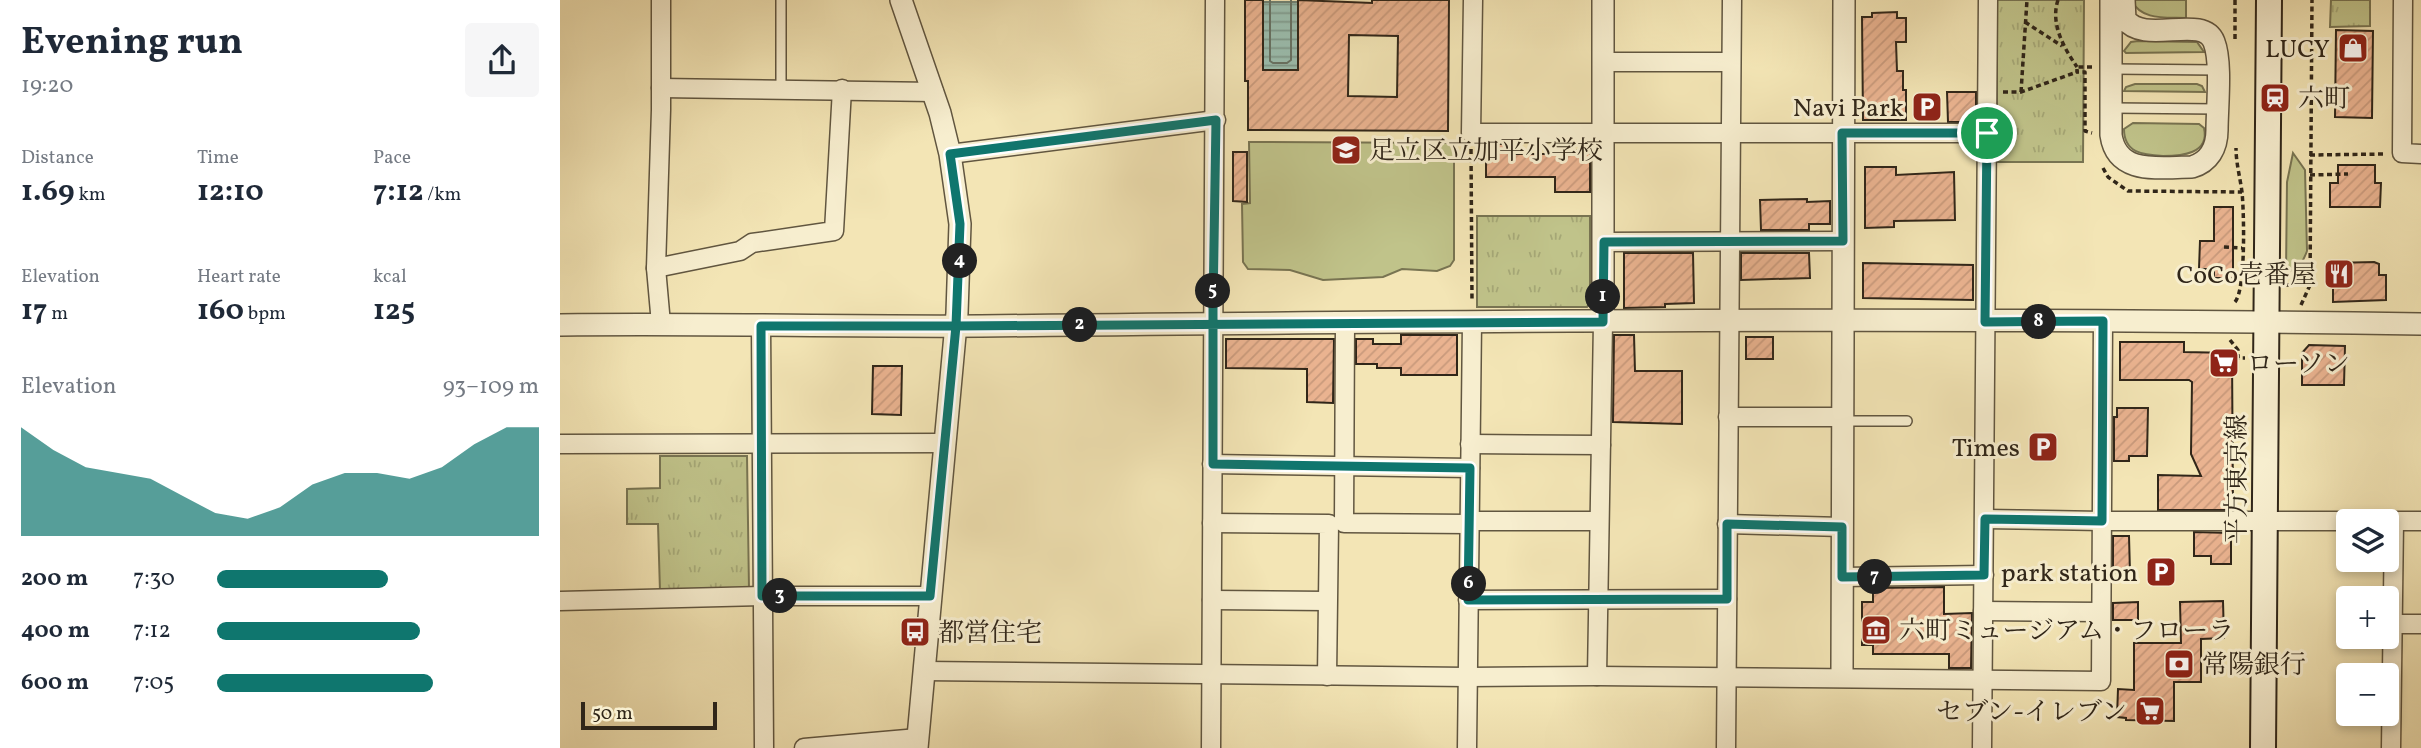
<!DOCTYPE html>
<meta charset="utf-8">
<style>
:root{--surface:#fff;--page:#f6f6f7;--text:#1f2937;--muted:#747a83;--accent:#0f766e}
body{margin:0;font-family:Vollkorn,"Noto Serif JP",serif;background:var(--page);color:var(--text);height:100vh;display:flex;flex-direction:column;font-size:26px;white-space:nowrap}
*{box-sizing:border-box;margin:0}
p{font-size:23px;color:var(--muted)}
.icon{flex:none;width:38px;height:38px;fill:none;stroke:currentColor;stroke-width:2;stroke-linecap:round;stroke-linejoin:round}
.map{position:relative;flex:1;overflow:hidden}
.details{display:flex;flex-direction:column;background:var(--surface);width:560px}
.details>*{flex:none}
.controls{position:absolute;left:1776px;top:509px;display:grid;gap:14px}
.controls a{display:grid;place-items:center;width:63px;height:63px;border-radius:7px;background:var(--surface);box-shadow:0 4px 10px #0003;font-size:35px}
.scale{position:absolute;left:21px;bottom:18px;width:136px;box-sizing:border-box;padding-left:7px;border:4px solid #302619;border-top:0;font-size:19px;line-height:24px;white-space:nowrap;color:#302619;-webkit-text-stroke:5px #f7eecf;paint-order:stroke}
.pin{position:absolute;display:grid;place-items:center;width:60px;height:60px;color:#fff;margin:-30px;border:4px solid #fff;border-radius:50%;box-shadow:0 2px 7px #0007}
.km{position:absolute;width:35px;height:35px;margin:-18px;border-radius:50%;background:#222;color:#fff;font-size:19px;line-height:35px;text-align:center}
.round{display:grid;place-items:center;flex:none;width:74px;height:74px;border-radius:7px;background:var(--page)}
.overview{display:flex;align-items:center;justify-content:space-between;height:119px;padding:0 21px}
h1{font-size:38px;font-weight:700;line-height:52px}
.figures{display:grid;grid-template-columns:repeat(3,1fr);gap:10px;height:119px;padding:7px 21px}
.figures div{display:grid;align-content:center}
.figures b{font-size:30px;font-weight:700}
.figures small{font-size:19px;font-weight:400}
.figures p{font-size:19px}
.chart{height:196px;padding:14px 21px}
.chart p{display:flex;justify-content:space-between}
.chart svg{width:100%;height:126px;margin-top:7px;fill:var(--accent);opacity:.7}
ul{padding:0 21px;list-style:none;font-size:23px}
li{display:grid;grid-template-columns:112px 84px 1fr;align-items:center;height:52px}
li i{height:18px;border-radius:9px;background:var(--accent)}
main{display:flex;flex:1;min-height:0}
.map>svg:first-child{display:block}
.grass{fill:#c0c38a;stroke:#787452;stroke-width:2}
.park{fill:url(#park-tufts);stroke:#787452;stroke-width:2}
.water{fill:url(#water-rules);stroke:#708274;stroke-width:2}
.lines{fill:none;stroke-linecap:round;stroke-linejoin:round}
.shore{stroke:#667264;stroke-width:2}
.building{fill:url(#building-hatch);stroke:#302619;stroke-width:2;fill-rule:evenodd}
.service-casing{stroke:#615640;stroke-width:12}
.minor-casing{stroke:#615640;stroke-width:21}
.tertiary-casing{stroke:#615640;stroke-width:24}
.secondary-casing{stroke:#302619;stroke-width:28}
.path{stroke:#302619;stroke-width:3.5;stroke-dasharray:5 3.5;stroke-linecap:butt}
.service{stroke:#f7eecf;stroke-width:9}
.minor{stroke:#f7eecf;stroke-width:18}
.tertiary{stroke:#f7eecf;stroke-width:21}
.secondary{stroke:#f7eecf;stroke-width:24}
.route-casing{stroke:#fff;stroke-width:14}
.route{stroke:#0f766e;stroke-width:9}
.labels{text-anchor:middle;stroke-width:6;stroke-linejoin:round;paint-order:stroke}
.poi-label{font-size:26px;fill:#302619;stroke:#f7eecf;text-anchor:end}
.street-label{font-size:26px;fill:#302619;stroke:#f7eecf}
</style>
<main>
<section class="details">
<div class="overview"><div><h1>Evening run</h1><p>19:20</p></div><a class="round"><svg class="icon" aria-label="share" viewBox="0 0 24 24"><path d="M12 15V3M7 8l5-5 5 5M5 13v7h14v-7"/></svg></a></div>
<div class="figures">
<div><p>Distance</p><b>1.69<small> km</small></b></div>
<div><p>Time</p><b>12:10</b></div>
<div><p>Pace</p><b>7:12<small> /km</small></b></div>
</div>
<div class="figures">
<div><p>Elevation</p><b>17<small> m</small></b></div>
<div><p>Heart rate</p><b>160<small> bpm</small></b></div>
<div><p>kcal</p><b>125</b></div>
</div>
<div class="chart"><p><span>Elevation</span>93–109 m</p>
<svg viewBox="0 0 160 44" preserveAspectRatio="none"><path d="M0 44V6L10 14L20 20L30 22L40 24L50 30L60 36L70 38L80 34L90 26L100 22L110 22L120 24L130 20L140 12L150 6L160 6V44z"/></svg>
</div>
<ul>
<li><b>200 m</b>7:30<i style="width:53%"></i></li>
<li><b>400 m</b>7:12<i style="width:63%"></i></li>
<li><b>600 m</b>7:05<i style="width:67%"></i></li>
</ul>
</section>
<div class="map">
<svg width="1861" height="748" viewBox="0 0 1861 748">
<defs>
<pattern id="park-tufts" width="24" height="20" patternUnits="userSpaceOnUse" patternTransform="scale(1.75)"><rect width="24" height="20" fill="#c0c38a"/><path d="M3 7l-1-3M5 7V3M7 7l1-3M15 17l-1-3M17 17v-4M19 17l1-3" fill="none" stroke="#a5a776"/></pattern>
<pattern id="water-rules" width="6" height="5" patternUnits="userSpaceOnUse" patternTransform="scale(1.75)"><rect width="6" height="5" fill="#9bbfb0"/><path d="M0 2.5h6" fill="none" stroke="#7f9b8e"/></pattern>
<pattern id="building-hatch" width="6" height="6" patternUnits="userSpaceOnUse" patternTransform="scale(1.75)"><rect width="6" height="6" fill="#eab390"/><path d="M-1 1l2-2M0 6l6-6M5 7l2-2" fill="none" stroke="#c99a7c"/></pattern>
</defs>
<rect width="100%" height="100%" fill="#f3e5b5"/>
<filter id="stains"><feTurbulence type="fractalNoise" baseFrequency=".00286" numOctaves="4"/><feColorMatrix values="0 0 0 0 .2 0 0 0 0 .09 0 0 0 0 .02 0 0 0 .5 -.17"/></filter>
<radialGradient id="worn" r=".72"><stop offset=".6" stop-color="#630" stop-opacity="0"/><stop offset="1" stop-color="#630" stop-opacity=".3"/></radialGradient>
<g class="grass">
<path d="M1571 0H1626V18C1605 17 1582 21 1571 0Z"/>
<polygon points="1578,41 1637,42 1644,52 1566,53 1564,51 1571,42"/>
<polygon points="1575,84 1637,84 1642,86 1645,92 1564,91 1566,87"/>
<path d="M1573 123 1639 124 1644 128C1650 154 1621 156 1603 156 1583 155 1564 153 1564 129Z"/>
<polygon points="689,142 894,143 894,260 890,266 877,271 842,269 823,277 763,280 730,270 688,269 683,262 682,204 690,203"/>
<path d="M1733 153 1745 170 1747 251C1742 264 1739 269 1726 272L1727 182Z"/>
</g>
<g class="park">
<polygon points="1437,0 1524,0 1523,162 1437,162"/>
<polygon points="1771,0 1810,0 1810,26 1770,27"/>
<polygon points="917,216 1030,216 1030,302 1027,307 917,307"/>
<polygon points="100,456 187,456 189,589 100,591 98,524 67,524 67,489 100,488"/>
</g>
<rect class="water" x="703" y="2" width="35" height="68"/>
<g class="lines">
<polyline class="shore" points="710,0 710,61 713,63 727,63 731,60 731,0"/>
</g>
<g class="building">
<path d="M685 0H703V70H738V0L812 3V0H889L888 131 688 130V81H685ZM789 35 838 36 837 97 788 96Z"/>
<polygon points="1337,12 1337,18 1346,18 1346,42 1336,42 1337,71 1343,71 1343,90 1346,90 1346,120 1303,120 1302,17 1312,17 1312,13"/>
<polygon points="1776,30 1813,31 1812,118 1775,117"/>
<polygon points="1387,92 1416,92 1416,117 1412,122 1388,122"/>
<polygon points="926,144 951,144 951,154 995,154 995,150 1030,150 1030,192 995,192 995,177 926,177"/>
<polygon points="673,152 687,152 687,202 673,201"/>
<polygon points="1778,165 1815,165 1815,183 1821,183 1820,207 1770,207 1770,183 1778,183"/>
<polygon points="1305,167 1336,167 1336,175 1394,172 1395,220 1334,221 1334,227 1305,228"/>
<polygon points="1247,199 1247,202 1270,201 1270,224 1249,224 1249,230 1201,230 1200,200"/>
<polygon points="1654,207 1673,207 1673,278 1654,278 1654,269 1639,269 1640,241 1654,241"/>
<polygon points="1064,253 1133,253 1134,303 1105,304 1105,307 1064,308"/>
<polygon points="1181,253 1249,253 1250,278 1181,280"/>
<polygon points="1814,262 1819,264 1819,275 1826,275 1826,300 1773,302 1773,263"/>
<polygon points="1303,263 1413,265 1413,300 1303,298"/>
<polygon points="841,335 897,335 897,375 841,375 841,368 817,368 817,364 796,364 796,339 813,339 813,344 841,344"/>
<polygon points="1054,335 1074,335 1075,371 1122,371 1122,424 1053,422"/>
<rect x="1186" y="337" width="27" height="22"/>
<polygon points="666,339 774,339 773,403 747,402 747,369 666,368"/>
<polygon points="1560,342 1624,342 1624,352 1672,353 1673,510 1598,510 1598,475 1641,476 1631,454 1632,382 1629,380 1560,380"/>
<polygon points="1749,345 1785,346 1784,385 1742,385 1742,353"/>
<polygon points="313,366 342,366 341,415 312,414"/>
<polygon points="1557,408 1588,408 1587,456 1569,456 1569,461 1554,461 1554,417 1557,417"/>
<polygon points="1634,532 1671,533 1671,564 1651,564 1651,556 1634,556"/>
<polygon points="1553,536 1569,536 1570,573 1553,573"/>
<polygon points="1384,587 1384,614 1412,613 1411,668 1389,668 1389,654 1313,654 1313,645 1302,645 1302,602 1313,602 1313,588"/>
<polygon points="1663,601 1664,638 1641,639 1641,682 1614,682 1614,721 1566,720 1566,718 1557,717 1558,689 1574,690 1574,643 1621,643 1620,602"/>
<polygon points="1578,602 1578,620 1553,620 1553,603"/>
</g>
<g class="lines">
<g class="service-casing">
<g id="service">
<polyline points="1553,69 1657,70"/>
<polyline points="221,89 221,0"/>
<polyline points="1553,108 1657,109"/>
<polyline points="1283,421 1347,421"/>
</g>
</g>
<g class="minor-casing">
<g id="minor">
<polyline points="101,0 101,110 96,268 101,324"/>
<polyline points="913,0 911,133 1427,133"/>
<polyline points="1843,0 1842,153 1861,154"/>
<polyline points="1043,62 1171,62"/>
<polyline points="101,88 374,92"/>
<polyline points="390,154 656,120"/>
<polyline points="1044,242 1283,241"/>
<polyline points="96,268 180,251 192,243 274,231 282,89"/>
<polyline points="785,322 784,523 909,524"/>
<polyline points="201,326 204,748"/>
<polyline points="1168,417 1283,417"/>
<polyline points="0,444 384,443"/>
<polyline points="910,444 1041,445"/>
<polyline points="652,464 910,468"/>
<polyline points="1425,519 1542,521 1861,521"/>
<polyline points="909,521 1039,521"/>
<polyline points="652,523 769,524 767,676"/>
<polyline points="1167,524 1282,527"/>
<polyline points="1282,577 1424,575"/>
<polyline points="652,600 767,601"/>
<polyline points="908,600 1167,599"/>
<polyline points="0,601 202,596 370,596"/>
<polyline points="1423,611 1541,612"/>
<polyline points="1833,624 1861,624"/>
<polyline points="364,671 907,677 1037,676 1541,681 1543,321"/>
<polyline points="1037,676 1043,322"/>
<polyline points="244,748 358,738"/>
<polyline points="651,748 655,0"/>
<polyline points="907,748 912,322"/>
<polyline points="1166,748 1172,0"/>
<polyline points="1422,748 1428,0"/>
<polyline points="1831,748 1834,521"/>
</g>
</g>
<g class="tertiary-casing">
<g id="tertiary">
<polyline points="341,0 380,113 390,154 400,224 397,313 357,748"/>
<path d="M1551 0V135C1557 176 1600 167 1632 167 1649 162 1657 148 1657 130 1657 108 1662 62 1654 42 1643 13 1584 46 1565 19L1564 0"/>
<polyline points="1043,322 1043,0"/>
<path d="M0 325C140 323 281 327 421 326 901 321 1381 317 1861 324"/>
<polyline points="1282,673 1284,0"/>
</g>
</g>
<g class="secondary-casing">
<polyline id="secondary" points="1703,748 1709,0"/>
</g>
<g class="path">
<path d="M1498 0C1490 24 1504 48 1517 67"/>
<polyline points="1675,0 1675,42"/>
<polyline points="1465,22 1502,46"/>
<polyline points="1532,67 1517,67 1517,72 1525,72 1525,131 1532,133"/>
<polyline points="1443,92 1461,92 1517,72"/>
<polyline points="1461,92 1467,0"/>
<polyline points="911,149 912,302"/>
<polyline points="1750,155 1826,154"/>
<polyline points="1543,168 1548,177 1568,191 1682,192"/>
<polyline points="1750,175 1788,174"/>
<polyline points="1664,247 1682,248"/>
<polyline points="1726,285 1750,285 1752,0"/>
<path d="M1675 302C1686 289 1684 212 1682 192 1680 177 1676 163 1676 148"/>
<polyline points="1741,305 1750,285"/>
<polyline points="1670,340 1678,350 1678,358 1685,358"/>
</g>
<use href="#service" class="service"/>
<use href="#minor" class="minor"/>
<use href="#tertiary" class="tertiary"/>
<use href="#secondary" class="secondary"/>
</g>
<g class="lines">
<g class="route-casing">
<polyline id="route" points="1427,133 1282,133 1283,241 1044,242 1043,322 396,326 370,596 202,596 201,326 396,326 400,224 390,154 656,120 653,307 653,464 910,468 908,600 1167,599 1167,524 1282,527 1282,577 1424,575 1425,519 1542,521 1543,321 1425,322 1427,133"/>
</g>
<use href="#route" class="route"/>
</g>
<defs>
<g id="shop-square" transform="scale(1.575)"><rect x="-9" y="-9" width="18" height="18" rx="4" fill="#8f2418" stroke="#f7eecf"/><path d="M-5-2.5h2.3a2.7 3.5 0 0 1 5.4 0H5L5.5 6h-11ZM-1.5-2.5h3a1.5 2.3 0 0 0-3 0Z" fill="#fff"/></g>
<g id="station-square" transform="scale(1.575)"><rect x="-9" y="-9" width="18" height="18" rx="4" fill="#8f2418" stroke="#f7eecf"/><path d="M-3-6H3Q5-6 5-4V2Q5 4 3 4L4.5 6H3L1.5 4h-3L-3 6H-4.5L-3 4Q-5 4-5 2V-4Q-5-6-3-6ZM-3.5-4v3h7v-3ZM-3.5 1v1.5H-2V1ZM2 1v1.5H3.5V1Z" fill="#fff"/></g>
<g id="parking-square" transform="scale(1.575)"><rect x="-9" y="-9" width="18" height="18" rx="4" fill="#8f2418" stroke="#f7eecf"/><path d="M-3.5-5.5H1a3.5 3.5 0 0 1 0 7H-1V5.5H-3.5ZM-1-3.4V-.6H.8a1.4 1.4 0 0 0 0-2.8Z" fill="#fff"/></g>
<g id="school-square" transform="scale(1.575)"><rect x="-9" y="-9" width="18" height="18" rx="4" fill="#8f2418" stroke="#f7eecf"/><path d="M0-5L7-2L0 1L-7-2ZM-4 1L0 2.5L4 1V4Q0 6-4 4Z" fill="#fff"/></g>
<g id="restaurant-square" transform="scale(1.575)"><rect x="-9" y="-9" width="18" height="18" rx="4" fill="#8f2418" stroke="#f7eecf"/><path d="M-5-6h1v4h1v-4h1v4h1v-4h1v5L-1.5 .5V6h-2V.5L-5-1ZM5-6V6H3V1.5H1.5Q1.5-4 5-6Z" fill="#fff"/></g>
<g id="supermarket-square" transform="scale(1.575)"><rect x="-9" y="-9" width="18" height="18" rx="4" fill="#8f2418" stroke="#f7eecf"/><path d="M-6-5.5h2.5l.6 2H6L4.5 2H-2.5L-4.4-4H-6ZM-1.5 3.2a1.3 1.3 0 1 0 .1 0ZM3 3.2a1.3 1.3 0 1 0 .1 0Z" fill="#fff"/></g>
<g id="museum-square" transform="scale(1.575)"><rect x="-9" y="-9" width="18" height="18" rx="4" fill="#8f2418" stroke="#f7eecf"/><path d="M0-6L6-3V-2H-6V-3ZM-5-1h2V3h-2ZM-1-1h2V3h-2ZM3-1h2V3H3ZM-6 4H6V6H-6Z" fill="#fff"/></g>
<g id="bus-square" transform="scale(1.575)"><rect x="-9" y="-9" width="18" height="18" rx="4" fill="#8f2418" stroke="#f7eecf"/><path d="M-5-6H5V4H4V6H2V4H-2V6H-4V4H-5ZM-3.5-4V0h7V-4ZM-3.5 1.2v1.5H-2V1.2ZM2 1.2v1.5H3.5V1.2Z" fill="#fff"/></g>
<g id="bank-square" transform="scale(1.575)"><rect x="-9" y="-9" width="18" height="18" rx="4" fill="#8f2418" stroke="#f7eecf"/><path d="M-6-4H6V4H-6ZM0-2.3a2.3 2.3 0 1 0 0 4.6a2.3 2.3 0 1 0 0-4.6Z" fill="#fff"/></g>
</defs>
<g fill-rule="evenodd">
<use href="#shop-square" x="1793" y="48"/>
<use href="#station-square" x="1715" y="98"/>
<use href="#parking-square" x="1367" y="107"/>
<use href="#school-square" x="786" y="150"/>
<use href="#restaurant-square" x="1779" y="274"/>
<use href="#supermarket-square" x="1664" y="363"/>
<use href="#parking-square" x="1483" y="447"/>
<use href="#parking-square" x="1601" y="572"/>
<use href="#museum-square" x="1316" y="630"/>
<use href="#bus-square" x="355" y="632"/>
<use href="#bank-square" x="1619" y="664"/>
<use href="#supermarket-square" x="1590" y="711"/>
</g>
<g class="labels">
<g class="poi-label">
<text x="1770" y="57">LUCY</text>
<text x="1738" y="107" text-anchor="start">六町</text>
<text x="1344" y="116">Navi Park</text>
<text x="809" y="159" text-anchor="start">足立区立加平小学校</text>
<text x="1756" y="283">CoCo壱番屋</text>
<text x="1687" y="372" text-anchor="start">ローソン</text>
<text x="1460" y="456">Times</text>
<text x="1578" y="581">park station</text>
<text x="1339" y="639" text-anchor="start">六町ミュージアム・フローラ</text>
<text x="378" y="641" text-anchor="start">都営住宅</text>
<text x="1642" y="673" text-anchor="start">常陽銀行</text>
<text x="1567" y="720">セブン-イレブン</text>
</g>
<g class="street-label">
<text transform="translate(1676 479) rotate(-90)" y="9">平方東京線</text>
</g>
</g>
<rect width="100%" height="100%" filter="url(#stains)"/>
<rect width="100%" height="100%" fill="url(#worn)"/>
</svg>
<div class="controls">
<a><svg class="icon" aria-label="layers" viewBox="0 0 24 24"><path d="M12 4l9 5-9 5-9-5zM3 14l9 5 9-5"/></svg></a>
<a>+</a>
<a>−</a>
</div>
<div class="scale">50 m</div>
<div class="pin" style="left:1427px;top:133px;background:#1e9e55"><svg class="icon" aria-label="arrive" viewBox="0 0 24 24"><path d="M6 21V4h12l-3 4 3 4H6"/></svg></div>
<b class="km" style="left:1043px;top:297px">1</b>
<b class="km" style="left:520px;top:325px">2</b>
<b class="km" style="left:220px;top:596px">3</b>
<b class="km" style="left:400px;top:261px">4</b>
<b class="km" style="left:653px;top:291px">5</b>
<b class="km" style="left:909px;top:584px">6</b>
<b class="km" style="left:1315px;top:577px">7</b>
<b class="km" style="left:1479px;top:322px">8</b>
</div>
</main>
